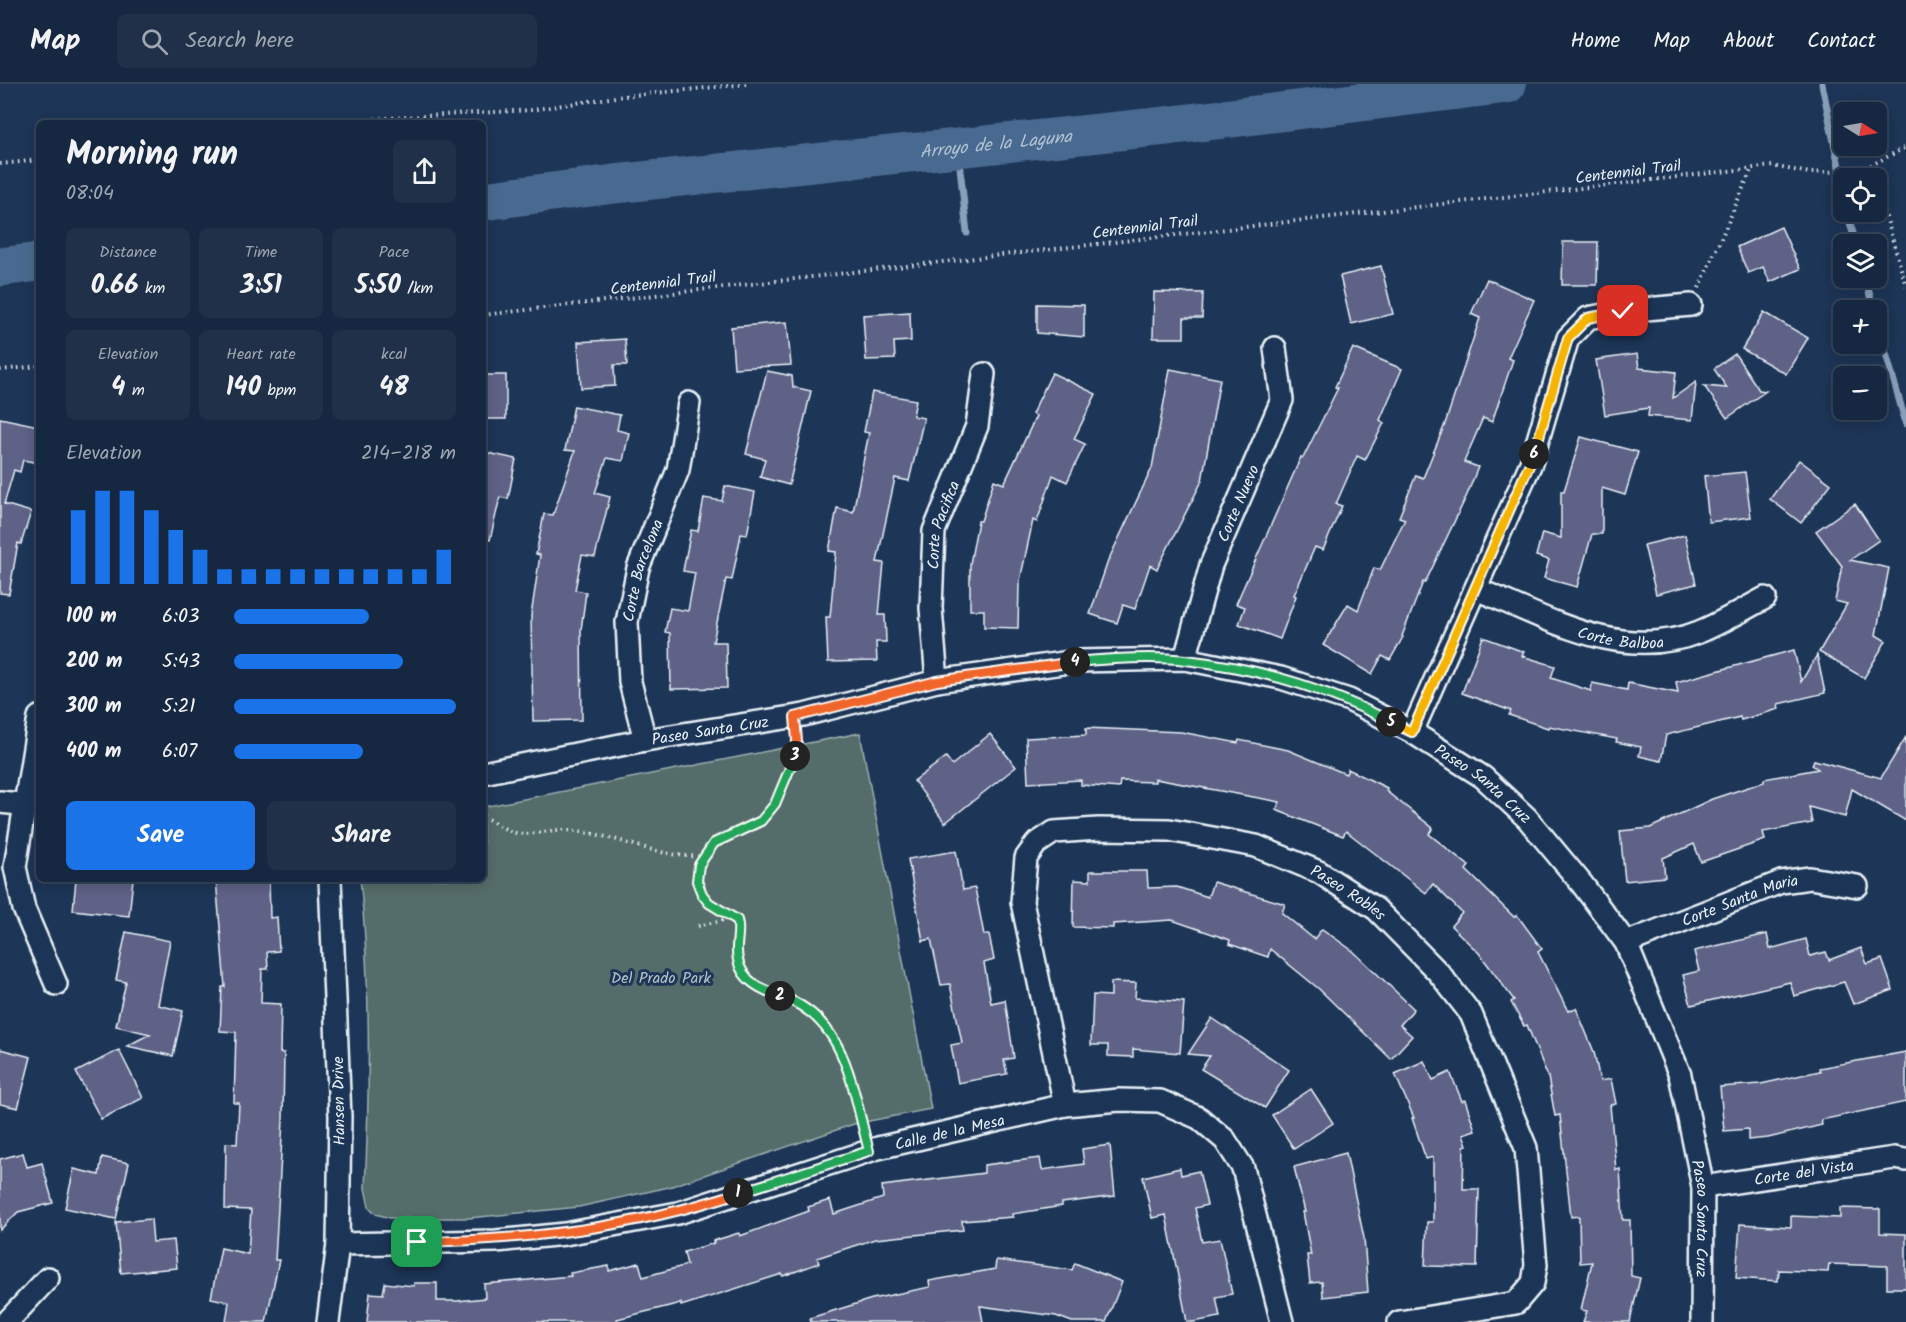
<!DOCTYPE html>
<meta charset="utf-8">
<style>
:root{--surface:#162841;--page:#1f3048;--text:#f1f3f6;--muted:#9ea6b1;--line:#35445a;--accent:#1a73e8}
body{margin:0;font-family:Kalam,sans-serif;background:var(--page);color:var(--text);height:100vh;display:flex;flex-direction:column;font-size:22px;white-space:nowrap}
*{box-sizing:border-box;margin:0}
p{font-size:20px;color:var(--muted)}
.icon{flex:none;width:33px;height:33px;fill:none;stroke:currentColor;stroke-width:2;stroke-linecap:round;stroke-linejoin:round}
.map{position:relative;flex:1;overflow:hidden}
.details{position:absolute;left:36px;top:36px;width:450px;height:762px;display:flex;flex-direction:column;background:var(--surface);border-radius:9px;box-shadow:0 3px 15px #0003,0 0 0 2px var(--line)}
.details>*{flex:none}
.needle{width:39px;rotate:101deg}
.controls{position:absolute;left:1833px;top:18px;display:grid;gap:12px}
.controls a{display:grid;place-items:center;width:54px;height:54px;border-radius:9px;background:var(--surface);box-shadow:0 3px 15px #0003,0 0 0 2px var(--line);font-size:30px}
.pin{position:absolute;display:grid;place-items:center;width:51px;height:51px;color:#fff;margin:-26px;border-radius:12px;box-shadow:0 3px 9px #0006}
.km{position:absolute;width:30px;height:30px;margin:-15px;border-radius:50%;background:#222;color:#fff;font-size:16px;line-height:30px;text-align:center}
.round{display:grid;place-items:center;flex:none;width:63px;height:63px;border-radius:9px;background:var(--page)}
.summary{display:flex;align-items:center;justify-content:space-between;height:102px;padding:0 30px}
h1{font-size:33px;font-weight:700;line-height:45px}
.figures{display:grid;grid-template-columns:repeat(3,1fr);gap:9px;height:102px;padding:6px 30px}
.figures div{display:grid;align-content:center;border-radius:9px;background:var(--page);text-align:center}
.figures b{font-size:26px;font-weight:700}
.figures small{font-size:16px;font-weight:400}
.figures p{font-size:16px}
.chart{height:168px;padding:12px 30px}
.chart p{display:flex;justify-content:space-between}
.chart svg{width:100%;height:108px;margin-top:6px;stroke:var(--accent);stroke-width:6}
.action{display:flex;gap:12px;margin-top:auto;padding:12px 30px}
.action a{flex:1;height:69px;border-radius:9px;background:var(--accent);color:#fff;font-size:24px;font-weight:700;line-height:69px;text-align:center}
.action a+a{background:var(--page);color:var(--text)}
ul{padding:0 30px;list-style:none;font-size:20px}
li{display:grid;grid-template-columns:96px 72px 1fr;align-items:center;height:45px}
li i{height:15px;border-radius:8px;background:var(--accent)}
header{display:flex;align-items:center;gap:36px;box-sizing:border-box;height:84px;padding:0 30px;background:var(--surface);border-bottom:2px solid var(--line)}
header strong{font-size:28px}
nav{display:flex;gap:33px;margin-inline-start:auto;font-size:21px}
.search{width:420px;height:54px;background:var(--page);display:flex;align-items:center;gap:15px;box-sizing:border-box;padding:0 21px;border-radius:9px;color:var(--muted);font-size:22px}
.map>svg:first-child{display:block}
.green{fill:#546d6a;stroke:#9eafb1;stroke-width:1.5}
.lines{fill:none;stroke-linecap:round;stroke-linejoin:round}
.stream{stroke:#89a0ba;stroke-width:7}
.river{stroke:#4a6a90;stroke-width:39}
.building{fill:#5f6287;stroke:#e8f1f8;stroke-width:1.5}
.minor-casing{stroke:#e8f1f8;stroke-width:26}
.path{stroke:#e8f1f8;stroke-width:4;stroke-dasharray:1.5 4.5;stroke-linecap:butt}
.minor{stroke:#1d3557;stroke-width:21}
.split-1-casing{stroke:#fff;stroke-width:12}
.split-2-casing{stroke:#fff;stroke-width:12}
.split-3-casing{stroke:#fff;stroke-width:12}
.split-4-casing{stroke:#fff;stroke-width:12}
.split-5-casing{stroke:#fff;stroke-width:12}
.split-6-casing{stroke:#fff;stroke-width:12}
.split-7-casing{stroke:#fff;stroke-width:12}
.split-1{stroke:#f0652b;stroke-width:8}
.split-2{stroke:#22a559;stroke-width:8}
.split-3{stroke:#22a559;stroke-width:8}
.split-4{stroke:#f0652b;stroke-width:8}
.split-5{stroke:#22a559;stroke-width:8}
.split-6{stroke:#f5b400;stroke-width:8}
.split-7{stroke:#f5b400;stroke-width:8}
.labels{text-anchor:middle;stroke-width:6;stroke-linejoin:round;paint-order:stroke}
.street-label{font-size:16px;fill:#e8f1f8;stroke:#1d3557}
.park-label{font-size:16px;fill:#b4c3c6;stroke:#1d3557}
.water-label{font-size:18px;font-style:italic;fill:#b1c2d4;stroke:#1d3557}
</style>
<header>
<strong>Map</strong>
<div class="search"><svg class="icon" aria-label="search" viewBox="0 0 24 24"><circle cx="10" cy="10" r="6"/><path d="M15 15l6 6"/></svg>Search here</div>
<nav><a>Home</a><a>Map</a><a>About</a><a>Contact</a></nav>
</header>
<div class="map">
<svg width="1906" height="1238" viewBox="0 0 1906 1238">
<rect width="100%" height="100%" fill="#1d3557"/>
<filter id="ink" filterUnits="userSpaceOnUse"><feTurbulence type="fractalNoise" baseFrequency=".0167" numOctaves="2"/><feDisplacementMap in="SourceGraphic" scale="12" xChannelSelector="R" yChannelSelector="G"/><feConvolveMatrix kernelMatrix="1 2 1 2 8 2 1 2 1" color-interpolation-filters="sRGB"/></filter>
<g filter="url(#ink)">
<path class="green" d="M860 649 931 1025 854 1040 669 1103 579 1123 469 1134H390L376 1130 369 1123 365 1104C370 1001 371 898 360 795H483V723Z"/>
<g class="lines">
<g class="stream">
<polyline points="1822,0 1844,107"/>
<polyline points="958,64 967,149"/>
<polyline points="1847,128 1856,160"/>
<polyline points="1865,194 1874,226"/>
<polyline points="1876,234 1906,340"/>
</g>
<g class="river">
<path id="s1" d="M483 117 614 100 1166 42 1507 0"/>
<polyline points="0,183 39,178"/>
</g>
</g>
<g class="building">
<polygon points="1781,143 1800,185 1770,198 1763,183 1748,189 1737,163"/>
<polygon points="1563,158 1598,158 1597,201 1562,201"/>
<polygon points="1381,182 1393,230 1351,240 1340,192"/>
<polygon points="1487,195 1534,216 1508,274 1513,276 1492,338 1483,334 1464,378 1478,383 1467,411 1425,499 1423,498 1402,552 1403,553 1390,576 1382,572 1372,590 1323,561 1348,520 1358,526 1374,484 1380,486 1405,435 1399,433 1416,391 1423,394 1445,340 1480,234 1471,230"/>
<polygon points="1154,208 1203,209 1202,234 1184,234 1184,254 1153,254"/>
<polygon points="1037,220 1084,221 1084,253 1037,249"/>
<polygon points="910,228 911,257 894,258 895,275 866,276 863,231"/>
<polygon points="1764,228 1808,254 1786,290 1742,265"/>
<polygon points="787,238 791,281 734,284 731,243"/>
<polygon points="625,255 627,281 614,281 615,302 581,304 578,258"/>
<polygon points="1353,264 1402,285 1380,336 1384,339 1365,376 1357,372 1336,420 1342,422 1323,466 1315,463 1294,511 1296,512 1280,555 1239,540 1245,523 1236,520 1301,373 1303,374 1338,304 1335,303"/>
<polygon points="1637,270 1639,284 1676,288 1673,314 1696,298 1692,336 1648,332 1649,324 1605,331 1596,276"/>
<polygon points="1735,270 1759,306 1766,307 1727,334 1704,302 1727,304 1714,285"/>
<polygon points="1170,285 1220,295 1202,397 1157,485 1150,481 1135,525 1123,521 1117,539 1090,530 1108,477 1152,384"/>
<polygon points="767,287 792,292 793,303 811,307 789,401 760,393 765,375 746,370"/>
<polygon points="1052,289 1096,310 1074,355 1085,360 1067,398 1053,391 1037,438 1033,436 1019,501 1018,544 984,543 984,526 970,526 970,480 978,437 981,437 994,396 1004,400 1036,332 1032,330"/>
<rect x="483" y="291" width="23" height="44"/>
<polygon points="872,308 916,316 913,332 924,334 909,397 895,394 877,478 884,479 879,531 885,531 886,558 876,558 877,577 828,578 826,533 830,533 836,468 829,467 837,424 853,428 869,349 864,348"/>
<polygon points="574,322 620,331 617,346 629,349 623,377 607,374 595,409 610,413 595,473 582,471 575,506 586,508 581,546 582,636 533,637 531,532 540,471 536,470 544,430 553,431 575,367 565,366"/>
<polygon points="0,334 39,342 39,379 23,376 20,388 14,386 4,420 31,428 21,460 18,459 9,510 0,509"/>
<polygon points="1581,353 1638,368 1625,411 1602,404 1602,450 1592,450 1577,503 1544,494 1549,476 1536,472 1542,449 1561,454 1561,407 1564,407"/>
<polygon points="483,368 516,375 508,415 500,413 490,456 483,455"/>
<polygon points="1799,376 1831,400 1801,439 1770,415"/>
<polygon points="1745,388 1751,433 1709,438 1704,392"/>
<polygon points="725,402 755,408 747,451 741,450 732,496 726,495 713,558 726,558 727,604 671,605 670,549 665,548 670,524 688,527 695,489 683,487 691,446 698,447 704,414 722,417"/>
<polygon points="1855,420 1879,456 1850,476 1889,484 1876,551 1886,557 1864,594 1819,568 1847,520 1835,517 1842,482 1816,447"/>
<polygon points="1685,451 1696,500 1656,510 1644,461"/>
<polygon points="1483,553 1524,568 1522,572 1555,582 1551,594 1591,607 1592,599 1627,606 1628,599 1678,609 1676,598 1794,566 1801,598 1817,571 1825,609 1778,620 1779,625 1741,636 1740,633 1666,651 1661,677 1639,672 1641,663 1616,658 1617,655 1549,642 1548,644 1509,631 1511,627 1462,609"/>
<polygon points="1086,644 1181,648 1238,659 1239,656 1288,666 1346,690 1348,685 1387,704 1386,707 1433,744 1429,750 1469,782 1466,786 1514,833 1517,831 1542,865 1538,868 1568,927 1576,924 1594,968 1600,997 1611,995 1616,1020 1610,1021 1616,1086 1620,1085 1623,1136 1630,1136 1631,1192 1640,1194 1630,1238 1583,1238 1587,1227 1581,1226 1592,1178 1580,1179 1579,1132 1571,1133 1560,1031 1555,1032 1548,993 1527,941 1524,942 1511,918 1514,916 1479,869 1451,842 1462,829 1433,800 1426,809 1346,747 1343,752 1276,726 1280,718 1155,695 1155,698 1120,697 1119,704 1081,701 1081,696 1028,699 1026,654 1086,651"/>
<polygon points="990,650 1016,683 945,739 914,697 946,673 952,681"/>
<polygon points="1906,653 1906,737 1852,705 1845,733 1809,723 1812,739 1763,748 1765,756 1701,778 1694,760 1663,774 1665,793 1625,797 1620,747 1650,744 1712,715 1764,698 1764,695 1818,685 1812,681 1814,676 1881,694"/>
<polygon points="956,767 963,806 975,804 984,851 989,850 994,876 984,879 991,919 1005,916 1014,974 1004,976 1007,990 958,999 951,961 962,959 950,900 941,901 931,855 923,857 908,775"/>
<polygon points="1090,787 1147,787 1148,804 1177,803 1208,813 1213,798 1285,820 1282,829 1314,855 1322,845 1353,867 1414,925 1400,941 1412,952 1391,975 1319,905 1270,865 1268,873 1229,860 1230,856 1172,836 1113,840 1113,844 1073,843 1074,796 1090,797"/>
<polygon points="76,795 133,795 129,832 73,826"/>
<polygon points="216,795 269,795 270,834 277,833 279,867 267,868 268,885 262,885 261,919 281,920 280,969 284,969 283,1036 275,1176 279,1176 266,1238 226,1238 229,1218 211,1214 221,1164 248,1170 251,1126 225,1125 226,1059 237,1060 239,1019 234,1019 236,948 220,947 222,903 225,903"/>
<polygon points="126,848 170,857 158,921 183,927 173,972 127,962 150,950 116,942 126,898 116,896"/>
<polygon points="1767,850 1770,865 1806,855 1810,872 1826,868 1829,876 1861,864 1867,880 1882,875 1893,906 1853,920 1844,898 1794,912 1790,898 1691,921 1683,891 1699,887 1694,867"/>
<polygon points="1111,898 1136,899 1135,914 1184,918 1180,969 1133,965 1133,973 1108,972 1108,961 1091,961 1093,911 1111,912"/>
<polygon points="1212,934 1289,986 1265,1024 1201,985 1210,972 1188,970"/>
<polygon points="0,965 31,973 18,1024 0,1020"/>
<polygon points="119,966 143,1014 101,1035 76,988"/>
<polygon points="1906,968 1906,1018 1821,1036 1822,1041 1768,1054 1748,1056 1748,1045 1724,1047 1720,1003 1761,1000 1820,987 1819,984"/>
<polygon points="1424,977 1433,996 1450,988 1462,1017 1465,1016 1475,1046 1463,1050 1467,1061 1464,1062 1463,1105 1479,1105 1477,1183 1425,1182 1427,1138 1433,1138 1433,1073 1426,1075 1412,1034 1414,1034 1395,990"/>
<polygon points="1311,1005 1333,1039 1294,1065 1272,1031"/>
<polygon points="1110,1061 1115,1112 1062,1119 1062,1122 1012,1130 1013,1133 962,1137 963,1146 875,1155 817,1174 819,1179 783,1192 782,1190 681,1222 681,1219 617,1235 618,1238 367,1238 370,1209 383,1210 385,1199 414,1202 414,1199 437,1199 437,1217 457,1217 485,1214 484,1200 571,1192 570,1189 609,1182 609,1187 639,1179 643,1193 687,1181 684,1168 714,1159 713,1157 739,1149 740,1152 809,1127 808,1123 830,1116 834,1130 883,1114 882,1102 984,1089 984,1081 1040,1074 1042,1086 1084,1080 1082,1065"/>
<polygon points="23,1069 27,1083 42,1079 53,1119 18,1128 0,1146 0,1075"/>
<polygon points="1346,1069 1364,1154 1368,1208 1323,1213 1322,1198 1310,1199 1307,1171 1311,1171 1303,1128 1305,1128 1294,1083"/>
<polygon points="102,1073 129,1079 116,1135 65,1124 74,1085 99,1091"/>
<polygon points="1180,1084 1181,1091 1199,1087 1207,1121 1195,1124 1202,1158 1220,1155 1232,1210 1216,1213 1220,1233 1193,1238 1187,1238 1166,1131 1152,1134 1143,1093"/>
<polygon points="1840,1124 1880,1125 1880,1149 1906,1150 1906,1204 1887,1204 1887,1182 1829,1180 1828,1188 1779,1186 1778,1197 1736,1194 1740,1140 1791,1143 1791,1132 1840,1134"/>
<polygon points="151,1135 153,1158 174,1156 177,1184 121,1189 116,1138"/>
<polygon points="996,1176 1072,1186 1075,1179 1122,1198 1106,1238 1072,1238 1056,1232 980,1222 983,1238 811,1238 810,1234 872,1215 930,1203 929,1197 995,1185"/>
</g>
<g class="lines">
<g class="minor-casing">
<g id="minor">
<path id="s2" d="M1476 505C1548 534 1621 579 1699 548 1722 539 1744 525 1765 514"/>
<path id="s3" d="M1185 575 1211 481 1282 316 1275 264"/>
<path id="s4" d="M937 597 931 524 934 447 977 342 984 290"/>
<polyline points="39,633 15,783 24,825 56,900"/>
<polyline points="1412,648 1531,379 1568,254 1588,234 1623,227 1691,221"/>
<path id="s5" d="M645 656 630 598 627 538 638 484 678 386 689 319"/>
<path id="s6" d="M483 689 645 656 804 631 937 597 1077 577 1185 575 1281 594 1349 616 1412 648 1483 693 1527 734 1582 800 1626 859 1680 991 1703 1103 1702 1238"/>
<polyline points="0,718 39,722"/>
<path id="s7" d="M1626 859 1781 798 1810 794 1857 802"/>
<path id="s8" d="M1065 1021 1022 818 1026 774 1036 760 1054 748 1098 745 1169 746 1256 762 1319 788 1376 825 1439 889 1471 930 1526 1064 1536 1181 1533 1199 1516 1219 1399 1238"/>
<path id="s9" d="M1703 1103 1894 1074 1906 1076"/>
<path id="s10" d="M338 1160 496 1157 565 1150 678 1129 878 1064 1065 1021 1119 1016 1160 1017 1199 1034 1225 1056 1243 1084 1282 1238"/>
<polyline points="7,1238 48,1194"/>
<polyline points="328,1238 338,1160 340,1033 330,795"/>
</g>
</g>
<g class="path">
<polyline points="357,39 372,35 531,26 615,13 746,0"/>
<polyline points="0,80 39,76"/>
<polyline points="1872,81 1876,94"/>
<polyline points="1876,98 1906,202"/>
<polyline points="1699,204 1752,84"/>
<polyline points="483,231 1772,82 1810,89 1862,86 1906,63"/>
<polyline points="0,286 39,282"/>
<path d="M796 651C799 678 782 720 761 737 735 757 701 749 698 793 695 822 728 821 738 837 745 850 730 873 743 890 761 915 801 913 823 938 849 966 854 1013 864 1048"/>
<path d="M483 732C492 737 502 744 512 748 529 753 544 746 562 746 611 747 655 775 703 772"/>
<polyline points="698,842 733,834"/>
</g>
<use href="#minor" class="minor"/>
</g>
</g>
<g class="lines" filter="url(#ink)">
<g class="split-1-casing">
<path id="split-1" d="M417 1158C528 1156 632 1144 738 1109"/>
</g>
<g class="split-2-casing">
<path id="split-2" d="M738 1109 869 1067C852 1006 848 935 780 912"/>
</g>
<g class="split-3-casing">
<path id="split-3" d="M780 912C755 904 736 892 737 864 737 854 740 845 737 836L709 819 702 810 697 797 699 781 714 759 761 737 775 720 795 672"/>
</g>
<g class="split-4-casing">
<polyline id="split-4" points="795,672 797,657 795,633 937,597 1075,578"/>
</g>
<g class="split-5-casing">
<path id="split-5" d="M1075 578C1107 575 1154 572 1186 576 1257 584 1328 605 1391 638"/>
</g>
<g class="split-6-casing">
<polyline id="split-6" points="1391,638 1412,648 1534,370"/>
</g>
<g class="split-7-casing">
<polyline id="split-7" points="1534,370 1568,254 1588,234 1623,227"/>
</g>
<use href="#split-1" class="split-1"/>
<use href="#split-2" class="split-2"/>
<use href="#split-3" class="split-3"/>
<use href="#split-4" class="split-4"/>
<use href="#split-5" class="split-5"/>
<use href="#split-6" class="split-6"/>
<use href="#split-7" class="split-7"/>
</g>
<g class="labels">
<g class="street-label">
<text transform="translate(1628 87) rotate(-7)" y="6">Centennial Trail</text>
<text transform="translate(1145 142) rotate(-7)" y="6">Centennial Trail</text>
<text transform="translate(663 198) rotate(-7)" y="6">Centennial Trail</text>
<text dy="6" stroke="none"><textPath href="#s3" startOffset="165">Corte Nuevo</textPath></text>
<text dy="6" stroke="none"><textPath href="#s4" startOffset="158">Corte Pacifica</textPath></text>
<text dy="6" stroke="none"><textPath href="#s5" startOffset="174">Corte Barcelona</textPath></text>
<text dy="6" stroke="none"><textPath href="#s2" startOffset="154">Corte Balboa</textPath></text>
<text dy="6" stroke="none"><textPath href="#s6" startOffset="231">Paseo Santa Cruz</textPath></text>
<text dy="6" stroke="none"><textPath href="#s6" startOffset="1041">Paseo Santa Cruz</textPath></text>
<text dy="6" stroke="none"><textPath href="#s8" startOffset="598">Paseo Robles</textPath></text>
<text dy="6" stroke="none"><textPath href="#s7" startOffset="122">Corte Santa Maria</textPath></text>
<text transform="translate(338 1017) rotate(-91)" y="6">Hansen Drive</text>
<text dy="6" stroke="none"><textPath href="#s10" startOffset="626">Calle de la Mesa</textPath></text>
<text dy="6" stroke="none"><textPath href="#s9" startOffset="102">Corte del Vista</textPath></text>
<text dy="6" stroke="none"><textPath href="#s6" startOffset="1545">Paseo Santa Cruz</textPath></text>
</g>
<g class="park-label">
<text x="661" y="899">Del Prado Park</text>
</g>
<g class="water-label">
<text dy="6" stroke="none"><textPath href="#s1" startOffset="516">Arroyo de la Laguna</textPath></text>
</g>
</g>
</svg>
<div class="controls">
<a><svg class="needle" viewBox="-14 -14 28 28"><path d="M0-13l5 13h-10z" fill="#e53935"/><path d="M0 13l5-13h-10z" fill="#9ea6b1"/></svg></a>
<a><svg class="icon" aria-label="locate" viewBox="0 0 24 24"><circle cx="12" cy="12" r="6"/><path d="M12 2v4M12 18v4M2 12h4M18 12h4"/></svg></a>
<a><svg class="icon" aria-label="layers" viewBox="0 0 24 24"><path d="M12 4l9 5-9 5-9-5zM3 14l9 5 9-5"/></svg></a>
<a>+</a>
<a>−</a>
</div>
<div class="pin" style="left:417px;top:1158px;background:#1e9e55"><svg class="icon" aria-label="arrive" viewBox="0 0 24 24"><path d="M6 21V4h12l-3 4 3 4H6"/></svg></div>
<div class="pin" style="left:1623px;top:227px;background:#d93025"><svg class="icon" aria-label="check" viewBox="0 0 24 24"><path d="M5 12l5 5 9-10"/></svg></div>
<b class="km" style="left:738px;top:1109px">1</b>
<b class="km" style="left:780px;top:912px">2</b>
<b class="km" style="left:795px;top:672px">3</b>
<b class="km" style="left:1075px;top:578px">4</b>
<b class="km" style="left:1391px;top:638px">5</b>
<b class="km" style="left:1534px;top:370px">6</b>
<section class="details">
<div class="summary"><div><h1>Morning run</h1><p>08:04</p></div><a class="round"><svg class="icon" aria-label="share" viewBox="0 0 24 24"><path d="M12 15V3M7 8l5-5 5 5M5 13v7h14v-7"/></svg></a></div>
<div class="figures">
<div><p>Distance</p><b>0.66<small> km</small></b></div>
<div><p>Time</p><b>3:51</b></div>
<div><p>Pace</p><b>5:50<small> /km</small></b></div>
</div>
<div class="figures">
<div><p>Elevation</p><b>4<small> m</small></b></div>
<div><p>Heart rate</p><b>140<small> bpm</small></b></div>
<div><p>kcal</p><b>48</b></div>
</div>
<div class="chart"><p><span>Elevation</span>214–218 m</p>
<svg viewBox="0 0 160 44" preserveAspectRatio="none"><path d="M5 44V14M15 44V6M25 44V6M35 44V14M45 44V22M55 44V30M65 44V38M75 44V38M85 44V38M95 44V38M105 44V38M115 44V38M125 44V38M135 44V38M145 44V38M155 44V30"/></svg>
</div>
<ul>
<li><b>100 m</b>6:03<i style="width:61%"></i></li>
<li><b>200 m</b>5:43<i style="width:76%"></i></li>
<li><b>300 m</b>5:21<i style="width:100%"></i></li>
<li><b>400 m</b>6:07<i style="width:58%"></i></li>
</ul>
<div class="action"><a>Save</a><a>Share</a></div>
</section>
</div>
